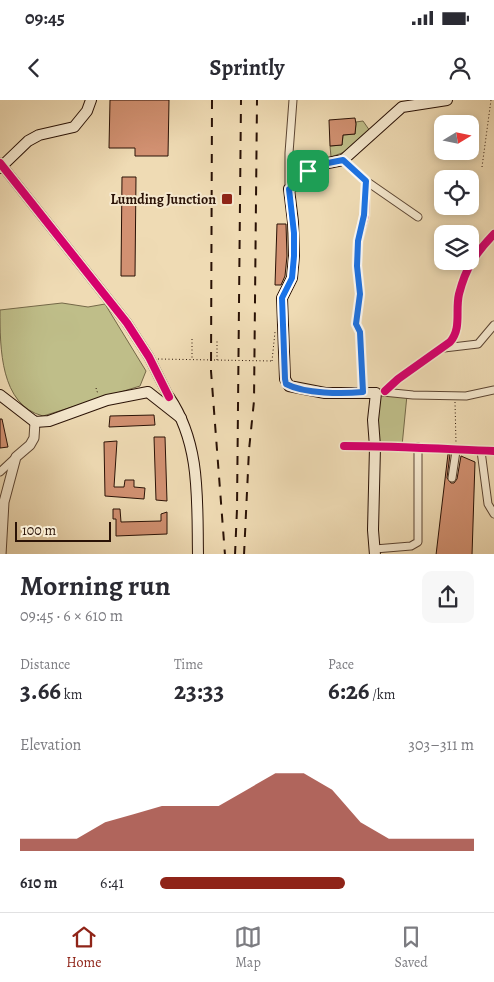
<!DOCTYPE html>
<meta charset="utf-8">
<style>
:root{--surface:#fff;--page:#f7f7f7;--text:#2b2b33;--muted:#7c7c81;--line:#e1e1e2;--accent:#8f2418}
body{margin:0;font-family:Alegreya,serif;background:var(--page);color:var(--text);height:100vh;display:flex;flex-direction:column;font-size:19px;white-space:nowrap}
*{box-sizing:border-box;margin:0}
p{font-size:16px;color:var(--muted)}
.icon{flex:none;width:28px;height:28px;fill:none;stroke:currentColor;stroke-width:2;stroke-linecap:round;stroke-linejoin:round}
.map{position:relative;height:454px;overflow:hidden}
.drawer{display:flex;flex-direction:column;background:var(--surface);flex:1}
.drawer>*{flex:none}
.needle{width:32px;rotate:80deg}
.buttons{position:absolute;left:434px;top:15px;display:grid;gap:10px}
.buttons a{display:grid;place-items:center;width:45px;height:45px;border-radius:10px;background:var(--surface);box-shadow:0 2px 8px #0003;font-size:25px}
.scale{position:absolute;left:15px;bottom:12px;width:96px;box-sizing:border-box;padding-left:5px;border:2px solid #2a1206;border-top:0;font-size:14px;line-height:18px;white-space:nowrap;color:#2a1206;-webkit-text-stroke:4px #f5e8ce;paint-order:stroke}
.pin{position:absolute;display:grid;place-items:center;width:42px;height:42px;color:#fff;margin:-21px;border-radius:10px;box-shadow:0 2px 8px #0006}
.round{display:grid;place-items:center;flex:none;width:52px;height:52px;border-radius:10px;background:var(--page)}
.headline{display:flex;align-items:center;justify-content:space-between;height:85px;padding:0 20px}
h1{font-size:28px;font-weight:700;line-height:38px}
.figures{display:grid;grid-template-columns:repeat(3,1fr);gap:8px;height:85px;padding:5px 20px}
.figures div{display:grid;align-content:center}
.figures b{font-size:25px;font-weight:700}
.figures small{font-size:14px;font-weight:400}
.figures p{font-size:14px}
.chart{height:140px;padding:10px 20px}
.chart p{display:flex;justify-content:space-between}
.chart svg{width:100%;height:90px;margin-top:5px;fill:var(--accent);opacity:.7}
ul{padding:0 20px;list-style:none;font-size:16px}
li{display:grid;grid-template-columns:80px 60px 1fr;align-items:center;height:38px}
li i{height:12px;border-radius:6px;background:var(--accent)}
.status{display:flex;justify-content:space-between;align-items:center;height:35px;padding:0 25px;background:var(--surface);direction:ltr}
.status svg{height:14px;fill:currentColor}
header{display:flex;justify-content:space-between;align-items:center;height:65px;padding:0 20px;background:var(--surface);font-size:22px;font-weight:700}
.tab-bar{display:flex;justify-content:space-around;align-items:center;height:70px;border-top:1px solid var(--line);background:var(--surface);font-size:14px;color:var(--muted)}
.tab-bar a{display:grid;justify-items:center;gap:2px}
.tab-bar .current{color:var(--accent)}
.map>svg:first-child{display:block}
.green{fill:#bfbe89;stroke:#746848}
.building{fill:#d29172;stroke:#2a1206}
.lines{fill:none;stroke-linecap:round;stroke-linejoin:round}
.minor-casing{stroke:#5b4432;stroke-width:9}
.tertiary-casing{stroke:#5b4432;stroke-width:11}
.secondary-casing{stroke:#2a1206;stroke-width:12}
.path{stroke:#2a1206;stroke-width:1;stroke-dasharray:1 2.5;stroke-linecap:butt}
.minor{stroke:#f5e8ce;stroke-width:7}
.tertiary{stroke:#f5e8ce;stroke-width:9}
.secondary{stroke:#f5e8ce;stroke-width:10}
.rail{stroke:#2a1206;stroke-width:2;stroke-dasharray:9 9;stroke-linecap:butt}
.path-bridge{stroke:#2a1206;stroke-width:1;stroke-dasharray:1 2.5;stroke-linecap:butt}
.cycleway-casing{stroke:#f5e8ce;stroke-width:11}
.cycleway{stroke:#d6006c;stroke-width:8}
.route-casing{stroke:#fff;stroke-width:10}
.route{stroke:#1a73e8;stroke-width:6}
.poi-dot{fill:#8f2418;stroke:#f5e8ce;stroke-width:2}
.labels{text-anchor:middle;stroke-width:4;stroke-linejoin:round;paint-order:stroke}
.poi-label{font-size:14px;font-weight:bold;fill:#2a1206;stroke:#f5e8ce;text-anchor:end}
</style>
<div class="status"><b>09:45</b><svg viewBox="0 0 49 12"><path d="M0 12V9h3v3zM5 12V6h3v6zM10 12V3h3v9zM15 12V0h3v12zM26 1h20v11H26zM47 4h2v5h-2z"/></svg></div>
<header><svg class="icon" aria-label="back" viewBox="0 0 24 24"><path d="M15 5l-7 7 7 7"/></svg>Sprintly<svg class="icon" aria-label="person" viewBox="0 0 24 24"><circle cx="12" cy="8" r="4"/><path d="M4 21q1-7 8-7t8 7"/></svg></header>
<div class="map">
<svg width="494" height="455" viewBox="0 0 494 455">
<rect width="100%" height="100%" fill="#efdbb4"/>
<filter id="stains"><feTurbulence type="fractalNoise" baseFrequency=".004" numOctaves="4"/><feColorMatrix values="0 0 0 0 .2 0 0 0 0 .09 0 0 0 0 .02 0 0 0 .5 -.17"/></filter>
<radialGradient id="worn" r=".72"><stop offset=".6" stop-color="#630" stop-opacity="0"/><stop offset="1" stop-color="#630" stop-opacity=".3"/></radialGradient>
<g class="green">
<polygon points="363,21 370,31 350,50 331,57 330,46 342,45 343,35 355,34 356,22"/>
<path d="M62 203 88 207 105 204 146 271 140 286 43 316C0 305 0 248 0 210Z"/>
<polygon points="376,293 407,295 402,346 375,347"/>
</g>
<g class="building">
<polygon points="110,0 169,0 168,56 135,56 135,48 109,48"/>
<polygon points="355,18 356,24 355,34 343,35 342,45 330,46 329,20"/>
<polygon points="122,77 136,77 135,176 121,176"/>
<polygon points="277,124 286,124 287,156 285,176 281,185 275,185"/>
<polygon points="154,315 155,325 109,327 110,316"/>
<polygon points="0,319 2,319 8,347 0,348"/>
<polygon points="154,337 165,337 167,401 156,400"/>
<polygon points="117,341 114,387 124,387 125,380 134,380 134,387 145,388 144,399 105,396 104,342"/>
<polygon points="448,354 450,354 447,378 451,383 454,383 457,379 461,356 475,362 472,455 436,455"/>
<polygon points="113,409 120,409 121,422 161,421 161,414 167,412 167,434 116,436 116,419 113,419"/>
</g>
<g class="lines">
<g class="minor-casing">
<g id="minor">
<polyline points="343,60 366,81 365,115 358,141 357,165 360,194 356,224 360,232 363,292"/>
<polyline points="366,81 418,117"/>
<polyline points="289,89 289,53 293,0"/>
<polyline points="444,248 478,244 494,225"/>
<path d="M385 291 398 279 450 242C462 228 455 211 459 194 466 167 475 154 494 134"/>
<polyline points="383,292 413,295 466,296 494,290"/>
<path d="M344 346C394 346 444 349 494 351"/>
<polyline points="481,351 488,404 494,414"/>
<polyline points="0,372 16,357"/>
<polyline points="452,378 456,351"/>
<polyline points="375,449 411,446 418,442 418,347"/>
</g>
</g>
<g class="tertiary-casing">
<g id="tertiary">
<polyline points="0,63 127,223 149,257 169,297"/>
<polyline points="1,455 4,402 16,357 30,345 34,338 35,322"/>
</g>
</g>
<g class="secondary-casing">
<g id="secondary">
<polyline points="0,68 28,41 39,35 74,27 87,11 91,0"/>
<polyline points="0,295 35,322 49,321 107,300 148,292 181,318"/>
<path d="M169 297C201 344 197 400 198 455"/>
<polyline points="375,455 373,430 375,347 373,320 376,293 325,293 289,286 285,279 282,198 292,178 294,156 293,122 289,89 296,85 313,66 343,60 402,7 447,0"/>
</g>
</g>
<g class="path">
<polyline points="482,67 491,0"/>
<polyline points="192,239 192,260"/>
<polyline points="217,260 217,240"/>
<polyline points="272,261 275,232"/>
<polyline points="96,288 98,294"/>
<polyline points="455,302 456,343"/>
</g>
<use href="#minor" class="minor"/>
<use href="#tertiary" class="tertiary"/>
<use href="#secondary" class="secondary"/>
<g class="rail">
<polyline points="212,0 211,271 225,455"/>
<polyline points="235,455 237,409 241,0"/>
<polyline points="244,455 249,350 254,301 257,0"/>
</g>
<polyline class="path-bridge" points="158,259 272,261"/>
<g class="cycleway-casing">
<g id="cycleway">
<polyline points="343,60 366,81 365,115 358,141 357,165 360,194 356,224 360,232 363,292"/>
<polyline points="0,63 127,223 149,257 169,297"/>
<path d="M385 291 398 279 450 242C462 228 455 211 459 194 466 167 475 154 494 134"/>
<path d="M344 346C394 346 444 349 494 351"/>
</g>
</g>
<use href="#cycleway" class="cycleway"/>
</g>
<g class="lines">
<g class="route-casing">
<path id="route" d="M343 60 366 81 364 115 358 141 357 166 360 194 356 224 360 232 363 292C343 294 305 294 286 284L285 279 282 198 292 178 294 156V133L289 89 296 85 313 66Z"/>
</g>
<use href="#route" class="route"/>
</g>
<rect class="poi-dot" x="221" y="93" width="12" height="12" rx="2.5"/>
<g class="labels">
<g class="poi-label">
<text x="216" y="104">Lumding Junction</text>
</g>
</g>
<rect width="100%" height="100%" filter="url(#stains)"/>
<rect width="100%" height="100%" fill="url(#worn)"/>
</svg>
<div class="buttons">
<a><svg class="needle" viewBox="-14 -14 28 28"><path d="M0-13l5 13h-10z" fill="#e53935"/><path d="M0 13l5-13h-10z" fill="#7c7c81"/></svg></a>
<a><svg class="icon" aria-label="locate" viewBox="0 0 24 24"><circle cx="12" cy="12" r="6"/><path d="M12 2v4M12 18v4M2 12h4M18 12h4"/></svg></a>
<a><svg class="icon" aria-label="layers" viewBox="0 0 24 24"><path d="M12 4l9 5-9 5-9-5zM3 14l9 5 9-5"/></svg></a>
</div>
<div class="scale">100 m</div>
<div class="pin" style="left:308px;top:71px;background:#1e9e55"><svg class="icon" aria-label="arrive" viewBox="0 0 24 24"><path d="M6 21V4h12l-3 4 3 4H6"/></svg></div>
</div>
<section class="drawer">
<div class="headline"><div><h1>Morning run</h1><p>09:45 · 6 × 610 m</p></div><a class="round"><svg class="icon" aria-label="share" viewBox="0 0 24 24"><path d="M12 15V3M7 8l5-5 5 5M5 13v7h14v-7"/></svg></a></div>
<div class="figures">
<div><p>Distance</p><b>3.66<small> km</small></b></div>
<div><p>Time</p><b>23:33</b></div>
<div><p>Pace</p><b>6:26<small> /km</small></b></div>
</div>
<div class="chart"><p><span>Elevation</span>303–311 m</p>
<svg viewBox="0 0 160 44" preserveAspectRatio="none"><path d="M0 44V38L10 38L20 38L30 30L40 26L50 22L60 22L70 22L80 14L90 6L100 6L110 14L120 30L130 38L140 38L150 38L160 38V44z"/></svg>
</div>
<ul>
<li><b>610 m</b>6:41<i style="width:59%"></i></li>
</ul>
</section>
<nav class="tab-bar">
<a class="current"><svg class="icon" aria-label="home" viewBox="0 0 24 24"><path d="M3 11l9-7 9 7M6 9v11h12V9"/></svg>Home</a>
<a><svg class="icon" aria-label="map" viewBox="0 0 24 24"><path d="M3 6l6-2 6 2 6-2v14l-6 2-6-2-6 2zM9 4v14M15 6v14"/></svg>Map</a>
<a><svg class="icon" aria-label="saved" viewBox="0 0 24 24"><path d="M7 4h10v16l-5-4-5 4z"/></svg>Saved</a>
</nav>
